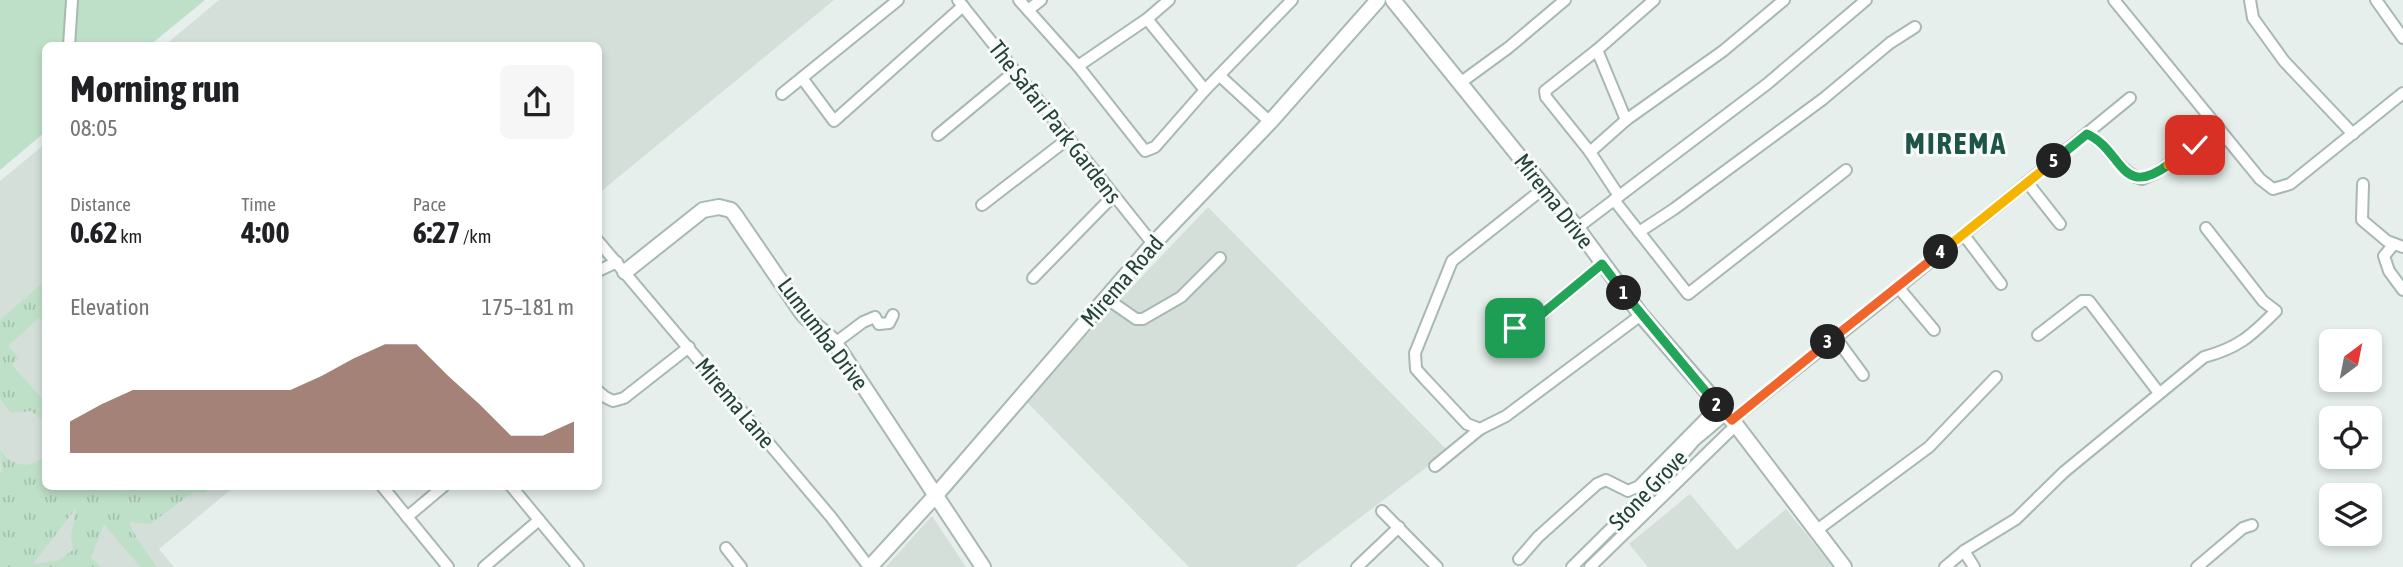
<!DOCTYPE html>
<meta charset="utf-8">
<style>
:root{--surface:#fff;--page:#f6f6f6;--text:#202124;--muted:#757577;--accent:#7f4e3f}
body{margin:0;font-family:"Asap Condensed",sans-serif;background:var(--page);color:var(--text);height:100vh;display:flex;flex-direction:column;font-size:26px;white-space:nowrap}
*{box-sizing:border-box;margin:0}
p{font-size:23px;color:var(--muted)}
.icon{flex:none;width:38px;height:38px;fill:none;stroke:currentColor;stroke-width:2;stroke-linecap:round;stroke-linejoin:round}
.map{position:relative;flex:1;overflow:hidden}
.sheet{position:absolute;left:42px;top:42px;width:560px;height:448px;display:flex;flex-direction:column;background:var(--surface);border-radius:10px;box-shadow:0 4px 10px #0003}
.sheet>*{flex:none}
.needle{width:46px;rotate:32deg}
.controls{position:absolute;left:2319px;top:329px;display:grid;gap:14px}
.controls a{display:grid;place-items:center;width:63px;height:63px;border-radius:10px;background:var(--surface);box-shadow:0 4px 10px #0003;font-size:35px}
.pin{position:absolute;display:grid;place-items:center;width:60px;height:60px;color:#fff;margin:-30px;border-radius:14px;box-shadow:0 4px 10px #0006}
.km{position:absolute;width:35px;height:35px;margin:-18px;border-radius:50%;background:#222;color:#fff;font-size:19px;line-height:35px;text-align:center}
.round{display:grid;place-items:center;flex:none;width:74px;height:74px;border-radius:10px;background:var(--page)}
.overview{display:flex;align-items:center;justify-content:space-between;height:119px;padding:0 28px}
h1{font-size:38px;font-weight:700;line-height:52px}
.metrics{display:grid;grid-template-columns:repeat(3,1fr);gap:10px;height:119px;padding:7px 28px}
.metrics div{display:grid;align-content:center}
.metrics b{font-size:30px;font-weight:700}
.metrics small{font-size:19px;font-weight:400}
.metrics p{font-size:19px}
.chart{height:196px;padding:14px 28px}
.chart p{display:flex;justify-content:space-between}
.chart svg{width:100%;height:126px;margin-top:7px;fill:var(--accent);opacity:.7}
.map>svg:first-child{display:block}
.built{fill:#d4dfda}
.grass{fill:url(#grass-tufts);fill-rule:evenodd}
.garden{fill:#bfe0c8}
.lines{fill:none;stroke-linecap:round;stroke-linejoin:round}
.minor-casing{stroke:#a8b8b2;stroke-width:14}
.tertiary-casing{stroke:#a8b8b2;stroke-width:18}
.minor{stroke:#fff;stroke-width:10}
.tertiary{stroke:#fff;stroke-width:14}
.split-1-casing{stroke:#fff;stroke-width:14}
.split-2-casing{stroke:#fff;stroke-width:14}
.split-3-casing{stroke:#fff;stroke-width:14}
.split-4-casing{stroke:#fff;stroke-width:14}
.split-5-casing{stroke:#fff;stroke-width:14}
.split-6-casing{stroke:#fff;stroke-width:14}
.split-7-casing{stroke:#fff;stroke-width:14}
.split-1{stroke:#22a559;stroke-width:9}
.split-2{stroke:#22a559;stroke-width:9}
.split-3{stroke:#f0652b;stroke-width:9}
.split-4{stroke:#f0652b;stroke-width:9}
.split-5{stroke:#f5b400;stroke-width:9}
.split-6{stroke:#22a559;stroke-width:9}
.split-7{stroke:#f5b400;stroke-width:9}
.labels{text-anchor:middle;stroke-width:6;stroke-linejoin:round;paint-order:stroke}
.street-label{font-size:23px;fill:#24423a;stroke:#f7fbf9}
.district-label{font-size:30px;font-weight:bold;letter-spacing:2px;fill:#1f5548;stroke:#f7fbf9}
</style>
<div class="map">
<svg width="2403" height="567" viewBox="0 0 2403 567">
<defs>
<pattern id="grass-tufts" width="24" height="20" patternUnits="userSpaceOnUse" patternTransform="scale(1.75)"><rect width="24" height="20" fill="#bfe0c8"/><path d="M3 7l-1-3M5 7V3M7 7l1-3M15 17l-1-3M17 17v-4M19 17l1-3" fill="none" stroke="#a4c1ad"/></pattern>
</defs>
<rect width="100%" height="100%" fill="#e6efeb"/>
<g class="built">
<polygon points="219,0 834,0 599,193 598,46 165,45"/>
<polygon points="45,144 46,486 234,487 159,549 174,567 0,567 0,181"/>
<polygon points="1208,207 1448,451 1295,567 1189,567 1025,400"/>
<polygon points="1690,494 1737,550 1786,509 1833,567 1648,567 1629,544"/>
<polygon points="932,516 966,567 886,567"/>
</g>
<g class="grass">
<polygon points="45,281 45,324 39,318 8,346 19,358 12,365 45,402 45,422 31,411 11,413 0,399 0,320"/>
<path d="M0 450C12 467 31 470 45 455L46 486 96 487 124 491V487H212L203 493 194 492 188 496 150 524 129 522 137 539 157 567H140L104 524 91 558 101 567H0V473L2 471ZM76 508 71 536 73 550 57 561 33 564Z"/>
</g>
<polygon class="garden" points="0,0 205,0 150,45 46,46 45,132 0,170"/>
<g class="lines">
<g class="minor-casing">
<g id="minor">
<polyline points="958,0 1153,244"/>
<polyline points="1019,0 1078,66 1145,151 1155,147 1205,90 1292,0"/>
<polyline points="2114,0 2260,179 2273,189 2290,184 2403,93"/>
<polyline points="2250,0 2253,18 2284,61 2353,134"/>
<polyline points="2376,0 2403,38"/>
<polyline points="1028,10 1041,0"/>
<polyline points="1147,19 1205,90"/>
<polyline points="69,46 72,0"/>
<polyline points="1597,50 1626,120"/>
<polyline points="1078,66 1147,19 1169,0"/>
<polyline points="1220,76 1270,122"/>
<polyline points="802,78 834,121 963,6"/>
<polyline points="1460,83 1508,48 1565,0"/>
<polyline points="782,94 898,0"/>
<path d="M2087 134C2112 145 2116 172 2142 179L2156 173 2195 145"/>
<polyline points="938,135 1014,72"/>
<polyline points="1590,152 1546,97 1545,91 1597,50 1654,0"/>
<polyline points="2027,182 2060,224"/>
<polyline points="2363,184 2362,220 2387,241 2403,247"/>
<polyline points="1544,188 1452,261 1415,353 1416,369 1424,378 1467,424 1480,429 1506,416 1641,315"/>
<polyline points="1619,196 1590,152 1626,120 1723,51 1784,0"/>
<polyline points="1614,200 1688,294 1846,170"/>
<polyline points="982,205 1069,138"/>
<polyline points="1577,228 1767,84 1866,0"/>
<polyline points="1639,232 1674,209 1823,99 1890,43 1915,27"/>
<polyline points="1963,234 2001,284"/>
<polyline points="598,241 831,517 869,567"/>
<polyline points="2394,244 2384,256 2389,271 2403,290"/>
<polyline points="598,271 617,262"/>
<polyline points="1033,278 1113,196"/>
<polyline points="1898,287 1934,330"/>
<polyline points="1106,298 1136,319 1143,319 1181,297 1220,258"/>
<polyline points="2038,335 2082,301 2089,301 2159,393"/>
<polyline points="1835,337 1863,375"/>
<polyline points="1505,338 1515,328 1532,322 1602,264"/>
<polyline points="835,343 863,322 875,317 879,324 889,323 893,315"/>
<polyline points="598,391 605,397 613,401 624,398 689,347"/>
<polyline points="1732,420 1882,301 2130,98"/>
<polyline points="1435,466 1480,429"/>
<polyline points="382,486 448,567"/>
<polyline points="511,486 578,567"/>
<polyline points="1382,511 1437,567"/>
<polyline points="407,517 444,486"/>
<polyline points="1817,530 1929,447 1996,377"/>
<polyline points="726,548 741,567"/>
<polyline points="1964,551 1974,567"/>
<polyline points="1519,559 1538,537 1597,484 1606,480 1628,491 1639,486 1710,414 1717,404"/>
<polyline points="484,567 539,520"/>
<polyline points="1357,567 1399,527"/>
<polyline points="1572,567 1666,474 1694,441 1725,415"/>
<polyline points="1590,567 1736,425"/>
<path d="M1945 567 1964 551 2016 519 2064 472 2204 357C2238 348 2251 336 2276 311L2263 301 2206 228"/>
<polyline points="2197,567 2243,528 2252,525"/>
</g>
</g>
<g class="tertiary-casing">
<g id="tertiary">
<polyline points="1393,0 1577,228 1641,315 1736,425 1844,567"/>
<path d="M625 272 703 210 719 207 731 210 735 215 802 313C812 325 825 331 835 343L983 567"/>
<polyline points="870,567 936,495 1153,244 1270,122 1378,0"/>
</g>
</g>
<use href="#minor" class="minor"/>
<use href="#tertiary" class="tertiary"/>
</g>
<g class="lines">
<g class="split-1-casing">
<polyline id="split-1" points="1515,328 1532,322 1602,264 1624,293"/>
</g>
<g class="split-2-casing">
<polyline id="split-2" points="1624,293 1717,405"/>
</g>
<g class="split-3-casing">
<polyline id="split-3" points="1717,405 1732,420 1828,342"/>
</g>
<g class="split-4-casing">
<polyline id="split-4" points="1828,342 1941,252"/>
</g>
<g class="split-5-casing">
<polyline id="split-5" points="1941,252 2054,161"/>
</g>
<g class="split-6-casing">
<path id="split-6" d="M2054 161 2087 134C2123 150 2120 200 2168 165"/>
</g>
<g class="split-7-casing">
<polyline id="split-7" points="2168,165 2195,145"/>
</g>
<use href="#split-1" class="split-1"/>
<use href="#split-2" class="split-2"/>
<use href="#split-3" class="split-3"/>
<use href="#split-4" class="split-4"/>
<use href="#split-5" class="split-5"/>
<use href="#split-6" class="split-6"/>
<use href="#split-7" class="split-7"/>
</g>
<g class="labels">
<g class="street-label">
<text transform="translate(1055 122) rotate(52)" y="8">The Safari Park Gardens</text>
<text transform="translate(1554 201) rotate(52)" y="8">Mirema Drive</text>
<text transform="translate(1122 281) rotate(-49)" y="8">Mirema Road</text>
<text transform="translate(823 334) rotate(53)" y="8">Lumumba Drive</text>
<text transform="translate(735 403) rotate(50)" y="8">Mirema Lane</text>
<text transform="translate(1648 490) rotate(-46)" y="8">Stone Grove</text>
</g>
<g class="district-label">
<text x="1956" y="154">MIREMA</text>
</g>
</g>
</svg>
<div class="controls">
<a><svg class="needle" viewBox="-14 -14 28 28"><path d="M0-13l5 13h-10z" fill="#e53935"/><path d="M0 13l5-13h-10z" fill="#757577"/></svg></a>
<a><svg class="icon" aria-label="locate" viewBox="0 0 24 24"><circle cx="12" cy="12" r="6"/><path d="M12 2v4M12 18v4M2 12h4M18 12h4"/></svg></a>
<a><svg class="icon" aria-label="layers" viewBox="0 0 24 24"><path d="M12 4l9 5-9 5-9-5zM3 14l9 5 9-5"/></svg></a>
</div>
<div class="pin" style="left:1515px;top:328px;background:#1e9e55"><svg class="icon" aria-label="arrive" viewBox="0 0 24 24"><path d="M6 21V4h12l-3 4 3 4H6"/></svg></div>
<div class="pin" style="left:2195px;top:145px;background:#d93025"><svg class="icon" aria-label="check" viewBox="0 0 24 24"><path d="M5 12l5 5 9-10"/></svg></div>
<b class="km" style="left:1624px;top:293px">1</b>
<b class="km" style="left:1717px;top:405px">2</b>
<b class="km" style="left:1828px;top:342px">3</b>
<b class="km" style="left:1941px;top:252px">4</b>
<b class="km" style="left:2054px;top:161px">5</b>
<section class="sheet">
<div class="overview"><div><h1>Morning run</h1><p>08:05</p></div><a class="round"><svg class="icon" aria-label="share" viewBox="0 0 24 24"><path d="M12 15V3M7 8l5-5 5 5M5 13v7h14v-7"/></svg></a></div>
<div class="metrics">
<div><p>Distance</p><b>0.62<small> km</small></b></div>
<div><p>Time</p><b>4:00</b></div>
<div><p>Pace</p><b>6:27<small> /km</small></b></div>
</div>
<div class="chart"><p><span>Elevation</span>175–181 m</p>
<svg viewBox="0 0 160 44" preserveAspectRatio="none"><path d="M0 44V33L10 27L20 22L30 22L40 22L50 22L60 22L70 22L80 17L90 11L100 6L110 6L120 17L130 27L140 38L150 38L160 33V44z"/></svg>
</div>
</section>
</div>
